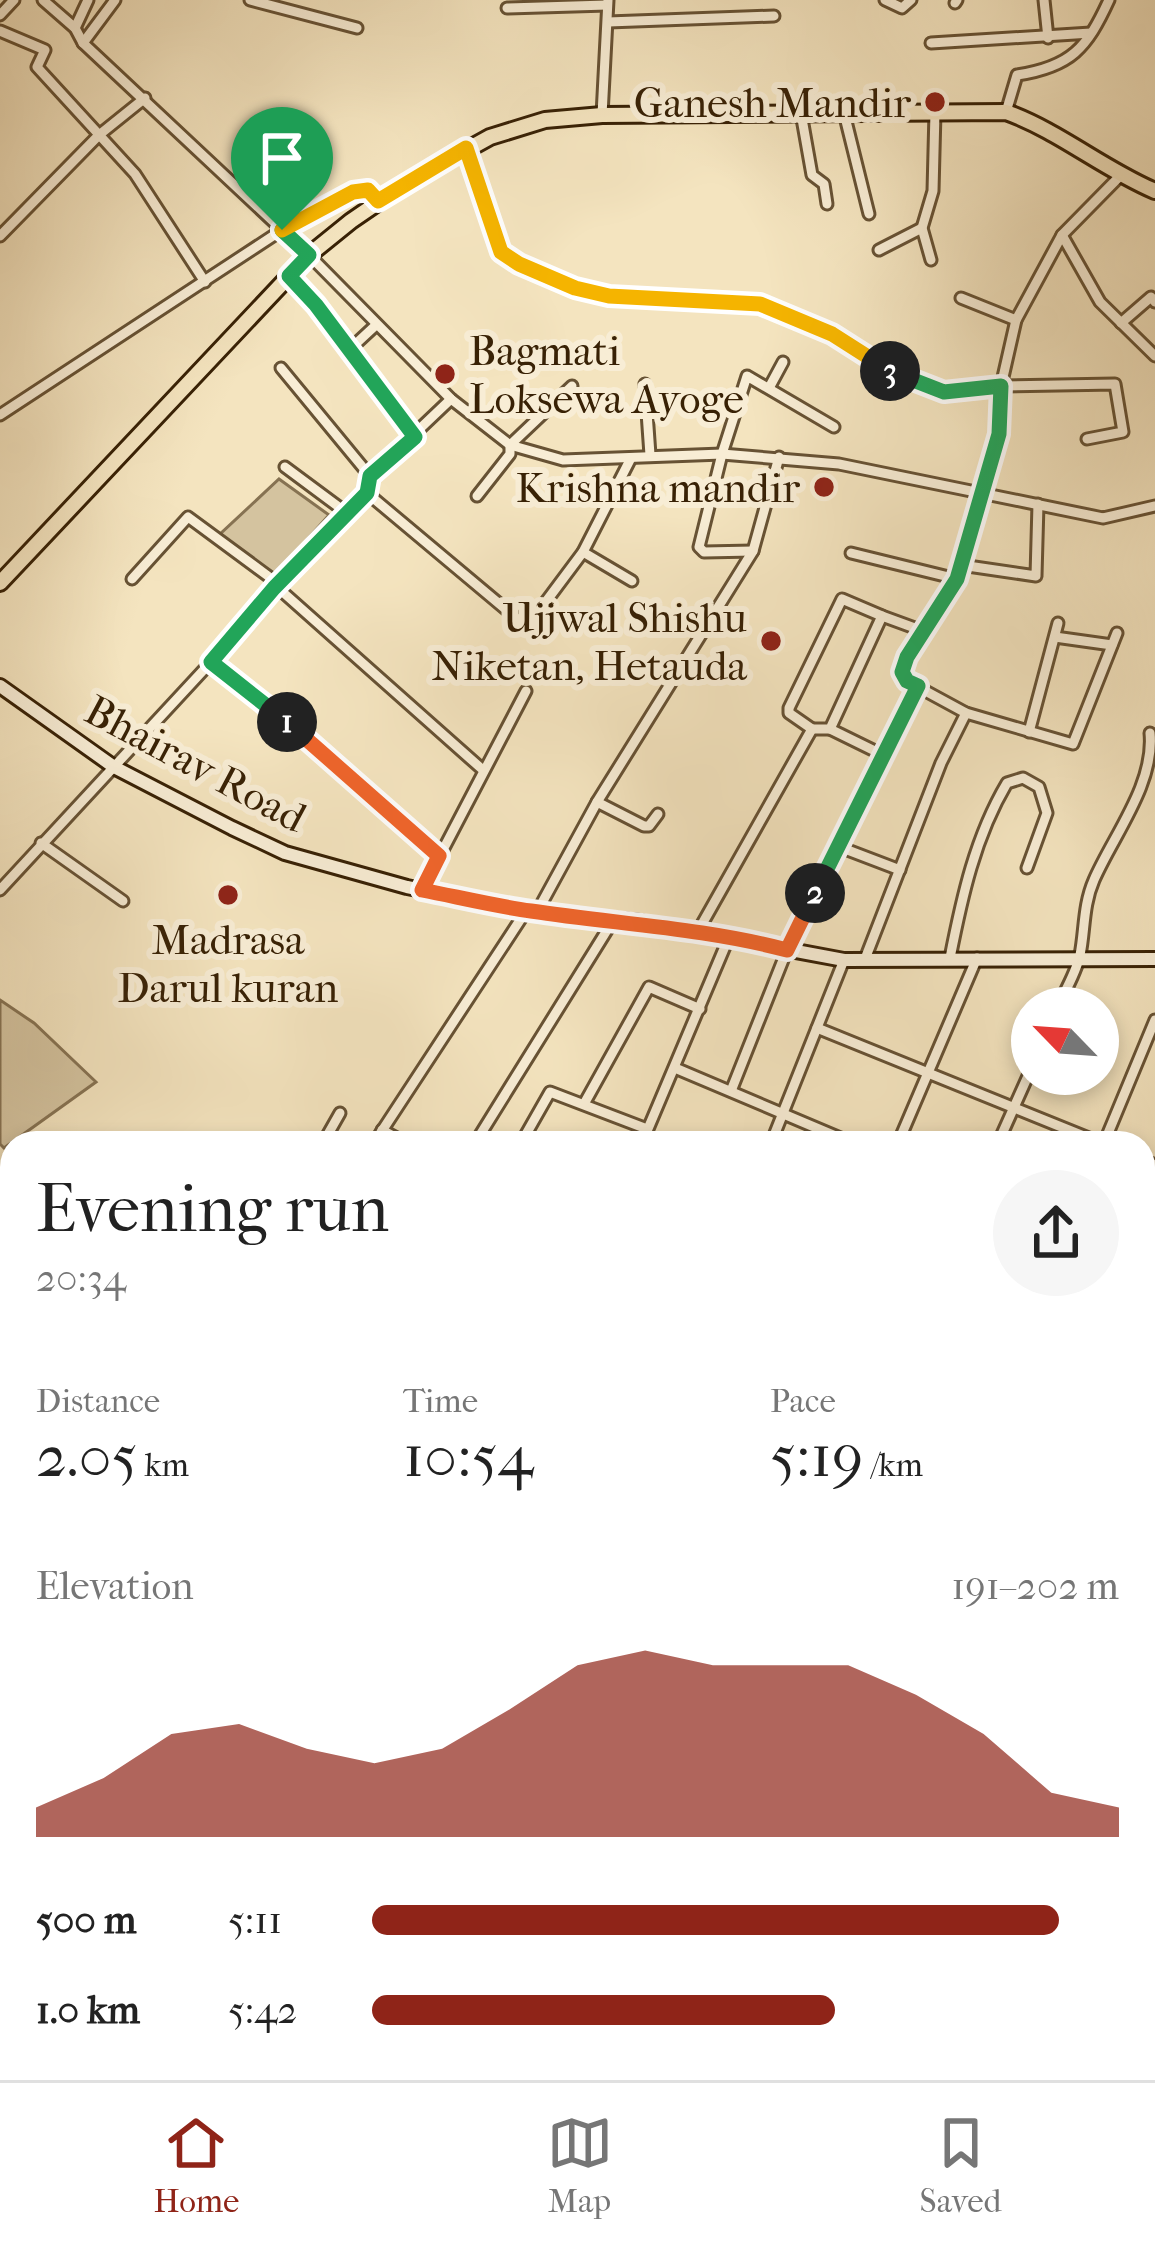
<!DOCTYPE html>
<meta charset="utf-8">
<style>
:root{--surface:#fff;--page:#f6f6f6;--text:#222;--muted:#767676;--line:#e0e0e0;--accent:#8f2418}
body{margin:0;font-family:"IM FELL French Canon",serif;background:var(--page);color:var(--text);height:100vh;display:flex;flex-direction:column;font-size:45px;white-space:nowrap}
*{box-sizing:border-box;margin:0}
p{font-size:39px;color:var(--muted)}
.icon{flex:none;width:66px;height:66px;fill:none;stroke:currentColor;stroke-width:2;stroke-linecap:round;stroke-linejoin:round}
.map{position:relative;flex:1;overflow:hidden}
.details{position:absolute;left:0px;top:1131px;width:1155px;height:951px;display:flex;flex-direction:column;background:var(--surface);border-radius:36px 36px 0 0;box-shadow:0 6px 18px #0003}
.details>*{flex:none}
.needle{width:78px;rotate:295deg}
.buttons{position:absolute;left:1011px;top:987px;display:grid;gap:24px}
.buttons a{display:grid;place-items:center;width:108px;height:108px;border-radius:50%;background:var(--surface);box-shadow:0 6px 18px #0003;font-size:60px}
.pin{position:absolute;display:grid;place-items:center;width:102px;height:102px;color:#fff;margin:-123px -51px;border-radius:50% 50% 50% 0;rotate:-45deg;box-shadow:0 0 12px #0007}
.pin .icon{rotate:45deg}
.km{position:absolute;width:60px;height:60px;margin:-30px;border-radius:50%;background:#222;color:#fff;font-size:33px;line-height:60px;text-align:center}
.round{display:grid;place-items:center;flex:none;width:126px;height:126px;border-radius:63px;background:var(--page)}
.summary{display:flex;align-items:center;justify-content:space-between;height:204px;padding:0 36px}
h1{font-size:66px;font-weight:600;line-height:90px}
.stats{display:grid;grid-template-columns:repeat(3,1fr);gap:18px;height:204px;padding:12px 36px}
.stats div{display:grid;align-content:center}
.stats b{font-size:60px;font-weight:600}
.stats small{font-size:33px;font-weight:400}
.stats p{font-size:33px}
.chart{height:336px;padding:24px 36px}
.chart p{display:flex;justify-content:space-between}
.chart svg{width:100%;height:216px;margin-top:12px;fill:var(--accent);opacity:.7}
ul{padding:0 36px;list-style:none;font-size:39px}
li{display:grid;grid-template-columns:192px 144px 1fr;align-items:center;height:90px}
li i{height:30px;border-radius:15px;background:var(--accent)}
.dock{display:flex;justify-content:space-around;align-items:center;height:168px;border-top:3px solid var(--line);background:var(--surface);font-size:33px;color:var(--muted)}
.dock a{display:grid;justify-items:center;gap:6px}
.dock .active{color:var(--accent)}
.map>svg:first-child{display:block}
.green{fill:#d4c39f;stroke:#867252;stroke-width:3}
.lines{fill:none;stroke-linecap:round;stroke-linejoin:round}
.street-casing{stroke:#675234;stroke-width:15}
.secondary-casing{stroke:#382105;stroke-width:18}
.primary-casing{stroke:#382105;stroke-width:20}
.highway-casing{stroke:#382105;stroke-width:21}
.street{stroke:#f8edd5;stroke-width:9}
.secondary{stroke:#f8edd5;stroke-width:12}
.primary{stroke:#f4e4bf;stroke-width:14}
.highway{stroke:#f4e4bf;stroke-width:15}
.split-1-casing{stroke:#fff;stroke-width:24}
.split-2-casing{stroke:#fff;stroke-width:24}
.split-3-casing{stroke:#fff;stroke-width:24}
.split-4-casing{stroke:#fff;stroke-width:24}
.split-1{stroke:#22a559;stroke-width:15}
.split-2{stroke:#f0652b;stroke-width:15}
.split-3{stroke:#22a559;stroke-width:15}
.split-4{stroke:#f5b400;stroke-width:15}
.poi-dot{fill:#8f2418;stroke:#f8edd5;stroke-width:4.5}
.labels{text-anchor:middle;stroke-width:12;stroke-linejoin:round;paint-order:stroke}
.poi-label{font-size:42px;fill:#382105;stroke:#f8edd5;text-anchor:end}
.street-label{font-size:42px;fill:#382105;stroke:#f8edd5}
</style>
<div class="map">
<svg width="1155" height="2080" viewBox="0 0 1155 2080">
<rect width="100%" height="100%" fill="#f4e4bf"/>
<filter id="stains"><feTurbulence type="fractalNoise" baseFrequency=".00167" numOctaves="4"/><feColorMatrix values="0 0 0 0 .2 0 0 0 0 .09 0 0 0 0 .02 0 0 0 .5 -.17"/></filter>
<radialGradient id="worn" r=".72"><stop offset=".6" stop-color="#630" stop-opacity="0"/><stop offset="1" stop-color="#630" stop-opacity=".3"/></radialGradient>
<g class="green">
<polygon points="279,479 329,515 272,579 218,536"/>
<polygon points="0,1000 34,1023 96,1082 4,1148 0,1144"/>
<polygon points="302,2070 496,2070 507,2080 317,2080"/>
</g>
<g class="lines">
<g class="street-casing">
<g id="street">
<polyline points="43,0 75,28 83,43 309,255 451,399 510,445 563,460 722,454 839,464 1103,518 1155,506"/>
<polyline points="250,0 357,28"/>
<polyline points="885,0 902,8 911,0"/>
<polyline points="1044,0 1048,38"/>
<polyline points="955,3 957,0"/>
<polyline points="507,8 607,5"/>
<polyline points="0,15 14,0"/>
<polyline points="608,22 774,16"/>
<polyline points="75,28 88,0"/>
<polyline points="0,31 45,50 37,67 135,174 205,282"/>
<polyline points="83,43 115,0"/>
<polyline points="931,43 1091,33"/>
<path d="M1006 112 1017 75C1071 67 1087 48 1109 0"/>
<polyline points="801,113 812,175 824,184 827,204"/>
<polyline points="844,113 869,214"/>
<polyline points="602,115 608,0"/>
<polyline points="466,148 501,252 519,264 575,288 609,296 760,305 832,334 890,371 943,392 1001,386 1115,384 1123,432 1087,439"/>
<polyline points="1062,235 1100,302 1155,356"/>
<polyline points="0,236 99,135 145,98"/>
<polyline points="879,250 922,228"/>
<polyline points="931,260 922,228 933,191 935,112"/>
<polyline points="289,276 316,305 415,437"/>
<polyline points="961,298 1016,320"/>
<polyline points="1121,323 1151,297 1155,302"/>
<polyline points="348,351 376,325"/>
<polyline points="281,368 370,476"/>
<polyline points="645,384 650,455"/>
<polyline points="769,388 783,362"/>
<polyline points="0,415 282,230 353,192 368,191 378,201"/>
<polyline points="285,467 347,513"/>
<polyline points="367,493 527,627 583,552 630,460"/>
<polyline points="477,496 510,454 510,445 572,386"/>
<polyline points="753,551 704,552 699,547 722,454 747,376 834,427"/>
<polyline points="583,552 632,581"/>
<polyline points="851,553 957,579"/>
<polyline points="961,565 1036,576 1038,504"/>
<polyline points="132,579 188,517 272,579 274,588"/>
<polyline points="277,587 483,770"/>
<polyline points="923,631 907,657 902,672 907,681 966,713 1073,744 1117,633"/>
<polyline points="1055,637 1112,645"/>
<polyline points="211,662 277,714 439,855"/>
<polyline points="812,729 830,729 882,616 923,631 957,579 984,492 999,433 1001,386 1016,320 1062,235 1120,176"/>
<polyline points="830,729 881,754"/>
<polyline points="1029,732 1058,623"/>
<polyline points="597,802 644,826 649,826 658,814"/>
<polyline points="41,843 123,901"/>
<polyline points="837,846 900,870"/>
<polyline points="0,890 211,662 274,588 367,493 370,476 451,399"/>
<polyline points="422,890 526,691"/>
<polyline points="537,912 597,802 753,551 779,457"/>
<polyline points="697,933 812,729 789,713 789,708 842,599 882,616"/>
<path d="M950 958C962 897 975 837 1007 783L1023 778 1039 787 1047 813 1027 868"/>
<polyline points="865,959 941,763 966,713"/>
<path d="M1057 1008C1065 991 1076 973 1080 955 1085 930 1083 905 1094 880 1113 836 1155 784 1150 733"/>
<polyline points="817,1028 1101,1143"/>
<polyline points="675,1068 852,1143"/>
<polyline points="731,1091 787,950 918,686"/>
<polyline points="584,1104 649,987 700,1009"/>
<polyline points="382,1130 406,1143"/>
<polyline points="165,1143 187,1143"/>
<polyline points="323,1143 340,1113"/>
<polyline points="374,1143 526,911"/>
<polyline points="475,1143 614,919"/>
<polyline points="521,1143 550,1092 647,1129"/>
<polyline points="642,1143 729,937"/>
<polyline points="771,1143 844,960"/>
<polyline points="898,1143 977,958"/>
<polyline points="998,1143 1032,1067"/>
<polyline points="1104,1143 1155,1020"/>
<polyline points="1143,1160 1155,1165"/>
<polyline points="0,1200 12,1214"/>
<polyline points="1143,1262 1155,1230"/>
<polyline points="1143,1354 1155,1359"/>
<polyline points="0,1449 12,1434"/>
<polyline points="1143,1480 1155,1452"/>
<polyline points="0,1497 12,1507"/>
<polyline points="1143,1514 1155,1519"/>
<polyline points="1143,1611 1155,1616"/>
<polyline points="1143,1695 1155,1699"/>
<polyline points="0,1770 12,1780"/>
<polyline points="1143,1812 1155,1817"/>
<polyline points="0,1882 12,1892"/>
<polyline points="1143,1931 1155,1936"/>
<polyline points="1143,1952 1155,1943"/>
<polyline points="1143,1969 1155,1987"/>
<polyline points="0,2018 12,2005"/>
<polyline points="1143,2030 1155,2048"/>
<polyline points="0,2050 12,2062"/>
<polyline points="763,2070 774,2080"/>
<polyline points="1051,2070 1056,2080"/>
<polyline points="1086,2070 1092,2080"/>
<polyline points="223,2080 226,2070"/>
<polyline points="635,2080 643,2070"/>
<polyline points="748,2080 755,2070"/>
<polyline points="897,2080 907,2070"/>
</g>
</g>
<g class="secondary-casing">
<g id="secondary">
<polyline points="0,686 114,767 232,828 285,853 407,887 526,911 640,922 844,960 1155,959"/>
<polyline points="0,1845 12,1829"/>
</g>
</g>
<g class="primary-casing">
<path id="primary" d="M0 583 309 255 351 221 405 184 490 137 545 120 602 115 1006 112C1059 131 1103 169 1155 191"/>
</g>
<g class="highway-casing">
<g id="highway">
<polyline points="0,1610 12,1621"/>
<polyline points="512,2070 523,2080"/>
</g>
</g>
<use href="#street" class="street"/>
<use href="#secondary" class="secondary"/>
<use href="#primary" class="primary"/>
<use href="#highway" class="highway"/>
</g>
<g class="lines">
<g class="split-1-casing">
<polyline id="split-1" points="282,230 309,255 289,276 316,305 415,437 370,476 367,493 274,588 211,662 287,722"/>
</g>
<g class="split-2-casing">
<path id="split-2" d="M287 722 439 856 422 890C458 897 495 906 531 911 617 924 703 928 787 950L815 893"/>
</g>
<g class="split-3-casing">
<polyline id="split-3" points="815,893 918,686 907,681 902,672 907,657 957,579 999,434 1001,386 944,392 890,371"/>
</g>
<g class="split-4-casing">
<polyline id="split-4" points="282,230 353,192 368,190 378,201 466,148 501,252 519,264 575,288 609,296 760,304 832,334 890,371"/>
</g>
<use href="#split-1" class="split-1"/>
<use href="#split-2" class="split-2"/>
<use href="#split-3" class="split-3"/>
<use href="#split-4" class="split-4"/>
</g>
<g class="poi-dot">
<circle cx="935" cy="102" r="12"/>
<circle cx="445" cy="374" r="12"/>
<circle cx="824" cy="487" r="12"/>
<circle cx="771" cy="641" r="12"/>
<circle cx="228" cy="895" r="12"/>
</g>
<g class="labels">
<g class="poi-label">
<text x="911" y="117">Ganesh Mandir</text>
<text x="469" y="365" text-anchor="start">Bagmati<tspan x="469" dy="48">Loksewa Ayoge</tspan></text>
<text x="800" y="502">Krishna mandir</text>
<text x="747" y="632">Ujjwal Shishu<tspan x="747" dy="48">Niketan, Hetauda</tspan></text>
<text x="228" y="954" text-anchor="middle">Madrasa<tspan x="228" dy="48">Darul kuran</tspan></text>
</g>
<g class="street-label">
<text transform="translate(196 763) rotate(28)" y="15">Bhairav Road</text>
</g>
</g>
<rect width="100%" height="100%" filter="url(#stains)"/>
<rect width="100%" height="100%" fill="url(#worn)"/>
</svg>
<div class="buttons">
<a><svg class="needle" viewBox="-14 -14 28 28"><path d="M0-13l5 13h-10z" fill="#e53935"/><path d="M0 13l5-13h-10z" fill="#767676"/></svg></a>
</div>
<div class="pin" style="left:282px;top:230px;background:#1e9e55"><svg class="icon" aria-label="arrive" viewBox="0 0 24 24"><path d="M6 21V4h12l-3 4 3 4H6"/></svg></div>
<b class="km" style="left:287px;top:722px">1</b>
<b class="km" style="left:815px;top:893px">2</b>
<b class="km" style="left:890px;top:371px">3</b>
<section class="details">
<div class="summary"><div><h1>Evening run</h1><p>20:34</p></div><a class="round"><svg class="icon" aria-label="share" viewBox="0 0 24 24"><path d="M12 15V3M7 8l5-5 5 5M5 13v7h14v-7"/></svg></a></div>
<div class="stats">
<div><p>Distance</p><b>2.05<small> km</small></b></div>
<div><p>Time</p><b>10:54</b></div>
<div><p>Pace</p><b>5:19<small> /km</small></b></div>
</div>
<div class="chart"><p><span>Elevation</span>191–202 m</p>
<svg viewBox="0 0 160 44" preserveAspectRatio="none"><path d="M0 44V38L10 32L20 23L30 21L40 26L50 29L60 26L70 18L80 9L90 6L100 9L110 9L120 9L130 15L140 23L150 35L160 38V44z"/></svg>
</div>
<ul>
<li><b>500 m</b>5:11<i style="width:92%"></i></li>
<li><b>1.0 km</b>5:42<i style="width:62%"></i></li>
</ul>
</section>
</div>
<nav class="dock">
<a class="active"><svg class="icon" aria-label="home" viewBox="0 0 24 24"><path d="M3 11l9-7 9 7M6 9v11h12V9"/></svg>Home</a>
<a><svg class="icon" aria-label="map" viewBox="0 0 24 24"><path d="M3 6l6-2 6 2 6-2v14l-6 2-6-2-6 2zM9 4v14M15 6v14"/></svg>Map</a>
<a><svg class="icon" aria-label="saved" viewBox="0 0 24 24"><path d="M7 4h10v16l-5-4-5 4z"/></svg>Saved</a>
</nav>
